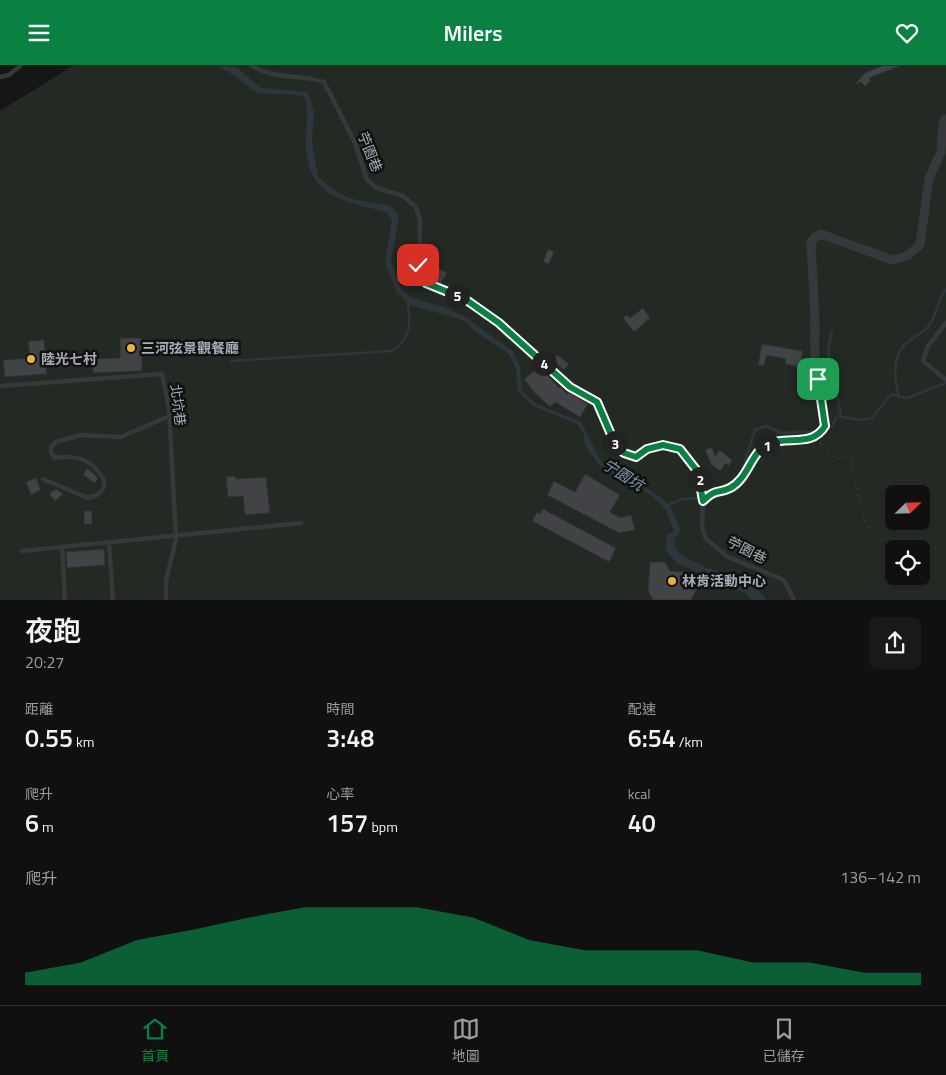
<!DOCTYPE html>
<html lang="zh-TW">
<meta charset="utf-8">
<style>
:root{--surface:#101011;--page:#19191a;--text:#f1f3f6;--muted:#9c9d9f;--line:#303031;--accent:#0b8043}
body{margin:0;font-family:"Titillium Web","Noto Sans TC",sans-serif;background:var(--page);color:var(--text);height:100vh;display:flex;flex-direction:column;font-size:19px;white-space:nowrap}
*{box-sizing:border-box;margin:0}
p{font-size:16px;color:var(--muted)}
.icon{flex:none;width:28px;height:28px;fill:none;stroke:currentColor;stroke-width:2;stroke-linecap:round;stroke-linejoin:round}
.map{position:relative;height:535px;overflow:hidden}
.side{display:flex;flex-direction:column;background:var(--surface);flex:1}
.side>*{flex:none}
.needle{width:32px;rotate:67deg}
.tools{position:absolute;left:885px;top:420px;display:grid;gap:10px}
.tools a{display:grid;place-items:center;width:45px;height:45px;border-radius:8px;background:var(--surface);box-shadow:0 1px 4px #0004,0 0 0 1px var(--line);font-size:25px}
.pin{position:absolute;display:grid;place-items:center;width:42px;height:42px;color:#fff;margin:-21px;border-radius:10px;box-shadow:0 2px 8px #0006}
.km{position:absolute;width:25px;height:25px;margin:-12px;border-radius:50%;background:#222;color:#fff;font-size:14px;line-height:25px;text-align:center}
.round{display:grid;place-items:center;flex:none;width:52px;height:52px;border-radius:8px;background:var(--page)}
.head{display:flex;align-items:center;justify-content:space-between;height:85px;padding:0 25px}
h1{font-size:28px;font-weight:600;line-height:38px}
.metrics{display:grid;grid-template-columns:repeat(3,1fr);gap:8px;height:85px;padding:5px 25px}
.metrics div{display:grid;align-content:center}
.metrics b{font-size:25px;font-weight:600}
.metrics small{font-size:14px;font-weight:400}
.metrics p{font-size:14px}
.chart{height:140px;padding:10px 25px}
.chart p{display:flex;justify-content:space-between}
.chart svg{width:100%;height:90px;margin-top:5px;fill:var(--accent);opacity:.7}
header{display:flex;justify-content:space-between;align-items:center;height:65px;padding:0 25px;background:var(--accent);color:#fff;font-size:22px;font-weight:600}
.tab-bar{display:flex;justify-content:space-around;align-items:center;height:70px;border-top:1px solid var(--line);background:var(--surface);font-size:14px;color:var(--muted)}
.tab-bar a{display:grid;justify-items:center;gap:2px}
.tab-bar .current{color:var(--accent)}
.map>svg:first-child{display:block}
.green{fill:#222a23;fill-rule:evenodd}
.water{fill:#2e363d}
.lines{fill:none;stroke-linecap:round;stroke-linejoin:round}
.stream{stroke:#2e363d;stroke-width:2.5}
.building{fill:#424347;stroke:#303033}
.path{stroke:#3d3f43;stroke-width:1;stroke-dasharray:2.5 4;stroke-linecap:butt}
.lane{stroke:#37383c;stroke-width:4.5}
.street{stroke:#37383c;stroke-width:9}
.route-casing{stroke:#fff;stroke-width:10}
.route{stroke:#0b8043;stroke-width:6}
.poi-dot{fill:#e7b13e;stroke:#111112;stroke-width:2}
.labels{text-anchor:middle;stroke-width:5;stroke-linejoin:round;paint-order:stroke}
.street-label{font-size:14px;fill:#a8adb7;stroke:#111112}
.poi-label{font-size:14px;font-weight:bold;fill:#a8adb7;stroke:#111112;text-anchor:start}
.water-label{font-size:15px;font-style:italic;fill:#8199b0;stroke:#111112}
</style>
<header><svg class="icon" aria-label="menu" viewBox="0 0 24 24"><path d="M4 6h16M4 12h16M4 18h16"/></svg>Milers<svg class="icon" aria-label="heart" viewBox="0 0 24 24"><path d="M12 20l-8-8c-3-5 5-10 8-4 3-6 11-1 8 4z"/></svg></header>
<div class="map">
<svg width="946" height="535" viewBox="0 0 946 535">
<rect width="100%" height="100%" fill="#161617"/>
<path class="green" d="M74 0H946V535H0V46ZM894 429H921V456H894ZM894 484H921V511H894Z"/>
<path class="water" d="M216 0 236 2 261 23 308 27 314 46 312 78 318 112C329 121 343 133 358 135 370 138 381 138 392 142L399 152 391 196 400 222 412 233 447 243 465 252 513 286 520 302 522 325 535 338 581 357 602 398 629 411 660 432 670 441 681 466 674 474 676 484C702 509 743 507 767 535H751L745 528 677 498 665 484 667 470 674 466 665 443 649 429 598 399 585 380 584 369 577 359 533 341 518 327 516 303 509 289 476 267 463 255 410 240 396 226 385 198 392 155 386 147C343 136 306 132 306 77 306 60 310 48 304 31L287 29H259L233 10Z"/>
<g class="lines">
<g class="stream">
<polyline points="832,266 828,286 841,351"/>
<path d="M231 296 392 286C412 272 410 260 408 237"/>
<path d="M899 333C894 314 891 289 909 276 916 270 926 267 930 259 937 248 937 237 946 224"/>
<polyline points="824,364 832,361 837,351 859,355 872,353 891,329 907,333 946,318"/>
<polyline points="741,408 755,365 766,361 781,368 817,366"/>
<polyline points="667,441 682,434 701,433"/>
</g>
</g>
<g class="building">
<polygon points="884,0 900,1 869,13 871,15 865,21 861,17 854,20 865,8"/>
<polygon points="548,184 554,187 549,199 543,197"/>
<polygon points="432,200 447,208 440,219 426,211"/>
<polygon points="643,243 650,253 634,267 623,253 627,250 630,253"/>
<polygon points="120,273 142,273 142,306 93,308 93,294 120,293"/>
<polygon points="44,275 47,309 5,312 3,295 30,293 28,276"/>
<polygon points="762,279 803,286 800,302 785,299 786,294 767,290 764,301 758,300"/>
<polygon points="557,290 569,299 564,305 553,296"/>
<polygon points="540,301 559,323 560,322 567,329 568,327 588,339 580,352 555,337 550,342 535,328 524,314"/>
<polygon points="712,382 715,391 720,385 732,395 729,401 726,398 720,406 711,399 705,385"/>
<polygon points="87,403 98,413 95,418 83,410"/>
<polygon points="585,409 620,430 610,447 620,453 631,450 635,465 619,468 547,430 554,416 575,427"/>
<polygon points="235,411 236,414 266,412 270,448 245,450 243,431 228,432 226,412"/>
<polygon points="36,413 41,425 31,430 26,417"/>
<polygon points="56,424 63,429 55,436 49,429"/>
<polygon points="543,444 616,483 609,497 532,456 537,447 540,449"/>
<rect x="84" y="446" width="8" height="13"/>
<polygon points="104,484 105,500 67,503 66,487"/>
<polygon points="650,497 665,497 670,506 688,507 696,525 691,535 653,535 648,526"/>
</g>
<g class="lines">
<g class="path">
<path d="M821 378V384L839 394 849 390 851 393C854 409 861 453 870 465 878 475 893 481 904 484"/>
<polyline points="921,487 946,480"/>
</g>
<g class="lane">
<path d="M251 0C273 15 300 9 324 17L355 78 367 115 377 123 403 131 415 141 420 154 419 213 426 218 465 234 499 258 570 322 597 337 616 381 624 388 636 392 647 384 663 380 679 384 698 407 703 436 702 462 706 474 728 492 784 515 794 535"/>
<polyline points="0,12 9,10 21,0"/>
<polyline points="946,258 928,281 923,296 946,315"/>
<polyline points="0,321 162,309 169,343 176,474 166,516 166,535"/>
<path d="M43 414 88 433C98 431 105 427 104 415 93 395 77 389 55 393L51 388V382L56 377 81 370 121 372 169 351"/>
<polyline points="109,477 113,535"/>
<polyline points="62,482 65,535"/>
<polyline points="22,486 301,458"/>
</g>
<path class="street" d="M703 436C717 422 728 427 741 413 750 403 757 382 770 378 788 373 807 380 821 366 829 358 819 322 817 311 814 295 815 281 815 265 815 236 812 206 811 177L814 173 821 169 892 195 907 191 920 180 929 113 941 87 943 58 946 54"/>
</g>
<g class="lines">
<g class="route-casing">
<path id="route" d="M418 200 420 212 426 218 465 234 499 258 570 322 597 337 616 381 624 388 636 392 647 384 663 380 680 384 698 407 703 436C716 423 718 429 730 423 748 414 751 387 768 379 787 370 812 383 825 361L818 314"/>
</g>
<use href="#route" class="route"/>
</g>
<g class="poi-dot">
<circle cx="131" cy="283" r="5"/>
<circle cx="31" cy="294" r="5"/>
<circle cx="672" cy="516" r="5"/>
</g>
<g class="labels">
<g class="street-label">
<text transform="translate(370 87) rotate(68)" y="5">苧園巷</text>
<text transform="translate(178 340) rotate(83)" y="5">北坑巷</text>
<text transform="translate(747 485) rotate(27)" y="5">苧園巷</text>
</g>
<g class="poi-label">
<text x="141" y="288">三河弦景觀餐廳</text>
<text x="41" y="299">陸光七村</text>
<text x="682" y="521">林肯活動中心</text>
</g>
<g class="water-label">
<text transform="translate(623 410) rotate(32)" y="5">宁園坑</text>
</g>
</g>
</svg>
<div class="tools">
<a><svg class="needle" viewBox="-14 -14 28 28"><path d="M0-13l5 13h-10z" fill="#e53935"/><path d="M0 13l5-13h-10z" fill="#9c9d9f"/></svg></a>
<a><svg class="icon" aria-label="locate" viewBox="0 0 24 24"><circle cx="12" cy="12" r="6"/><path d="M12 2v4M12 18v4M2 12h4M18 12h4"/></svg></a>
</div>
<div class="pin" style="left:818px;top:314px;background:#1e9e55"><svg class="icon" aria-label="arrive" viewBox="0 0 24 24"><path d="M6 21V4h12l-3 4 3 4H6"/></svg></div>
<div class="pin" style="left:418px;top:200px;background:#d93025"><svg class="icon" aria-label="check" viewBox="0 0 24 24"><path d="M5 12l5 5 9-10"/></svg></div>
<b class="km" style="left:767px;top:380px">1</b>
<b class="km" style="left:700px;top:414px">2</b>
<b class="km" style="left:615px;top:378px">3</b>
<b class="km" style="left:544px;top:298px">4</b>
<b class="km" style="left:457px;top:230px">5</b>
</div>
<section class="side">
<div class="head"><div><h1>夜跑</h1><p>20:27</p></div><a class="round"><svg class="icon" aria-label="share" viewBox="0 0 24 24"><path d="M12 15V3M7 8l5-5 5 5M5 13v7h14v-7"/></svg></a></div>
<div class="metrics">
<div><p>距離</p><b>0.55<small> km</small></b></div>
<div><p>時間</p><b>3:48</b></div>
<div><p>配速</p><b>6:54<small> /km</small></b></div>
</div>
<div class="metrics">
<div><p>爬升</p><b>6<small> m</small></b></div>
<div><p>心率</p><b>157<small> bpm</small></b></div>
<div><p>kcal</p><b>40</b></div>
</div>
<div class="chart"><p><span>爬升</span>136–142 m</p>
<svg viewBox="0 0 160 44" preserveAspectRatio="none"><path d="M0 44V38L10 33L20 22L30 17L40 11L50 6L60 6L70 6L80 11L90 22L100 27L110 27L120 27L130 33L140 33L150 38L160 38V44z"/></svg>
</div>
</section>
<nav class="tab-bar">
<a class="current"><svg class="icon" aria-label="home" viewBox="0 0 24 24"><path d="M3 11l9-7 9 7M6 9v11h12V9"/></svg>首頁</a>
<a><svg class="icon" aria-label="map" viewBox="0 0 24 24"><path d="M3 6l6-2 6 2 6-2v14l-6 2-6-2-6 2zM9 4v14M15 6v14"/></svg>地圖</a>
<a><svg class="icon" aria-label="saved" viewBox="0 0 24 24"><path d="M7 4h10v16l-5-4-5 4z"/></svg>已儲存</a>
</nav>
